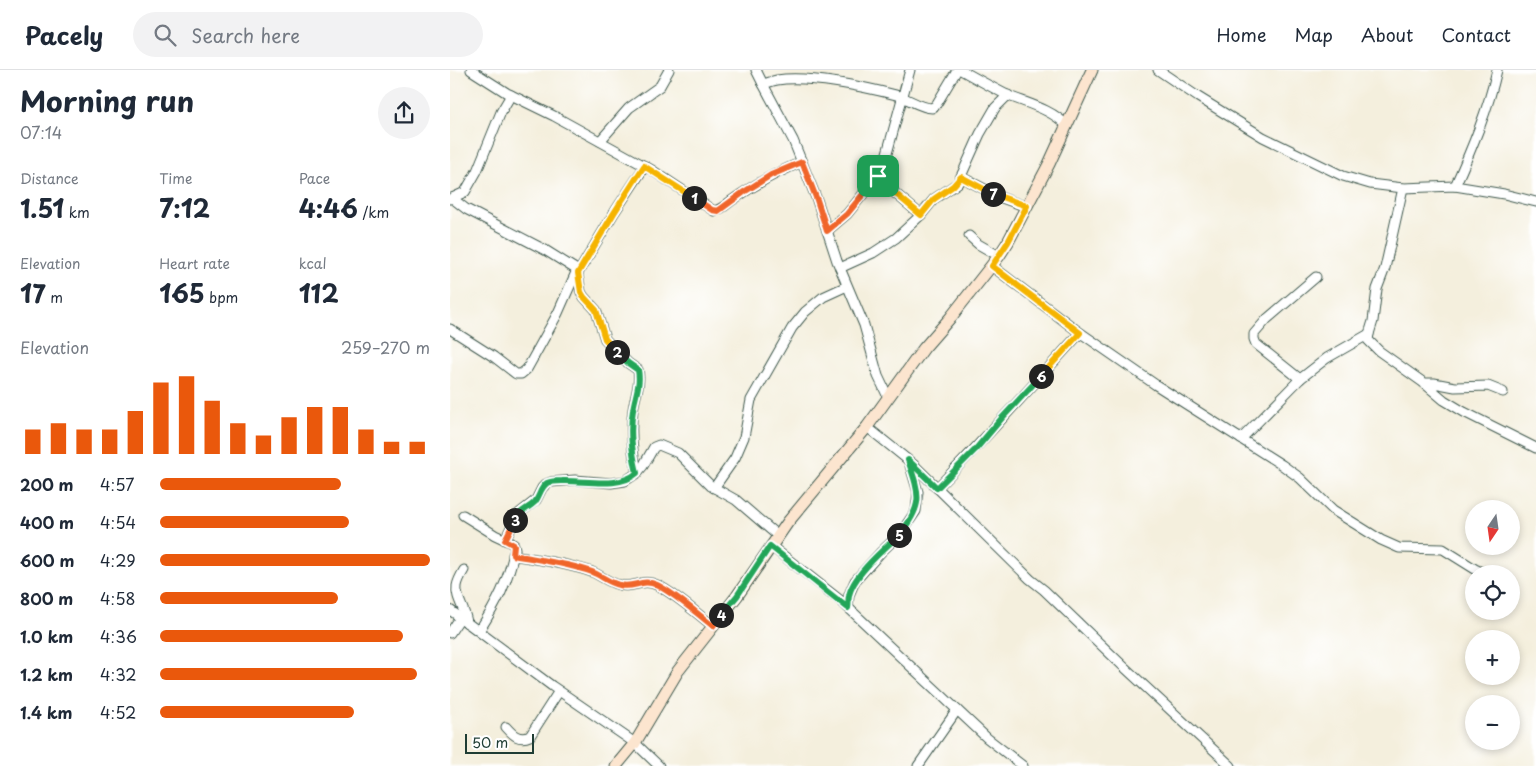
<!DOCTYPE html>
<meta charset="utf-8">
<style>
:root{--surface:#fff;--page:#f2f2f3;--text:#1f2937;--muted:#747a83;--line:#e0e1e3;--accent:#ea580c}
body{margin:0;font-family:"Playpen Sans",sans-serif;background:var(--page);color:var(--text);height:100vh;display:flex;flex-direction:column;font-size:19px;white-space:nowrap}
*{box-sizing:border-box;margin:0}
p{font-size:16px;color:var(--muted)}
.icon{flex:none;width:28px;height:28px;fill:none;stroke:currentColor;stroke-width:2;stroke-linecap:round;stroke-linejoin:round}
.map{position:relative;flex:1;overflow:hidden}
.sheet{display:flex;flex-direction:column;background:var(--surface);width:450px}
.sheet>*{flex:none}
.needle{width:32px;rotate:193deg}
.buttons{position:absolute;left:1015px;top:430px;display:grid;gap:10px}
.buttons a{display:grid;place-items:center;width:55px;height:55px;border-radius:50%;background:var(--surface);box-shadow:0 2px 8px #0003;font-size:25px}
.scale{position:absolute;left:15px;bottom:12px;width:69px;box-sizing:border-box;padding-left:5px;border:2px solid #1f3d34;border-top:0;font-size:14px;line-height:18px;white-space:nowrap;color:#1f3d34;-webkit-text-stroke:4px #fff;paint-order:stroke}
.pin{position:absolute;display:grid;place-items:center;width:42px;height:42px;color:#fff;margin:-21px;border-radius:10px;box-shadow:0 2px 8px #0006}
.km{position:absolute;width:25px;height:25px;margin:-12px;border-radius:50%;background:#222;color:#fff;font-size:14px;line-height:25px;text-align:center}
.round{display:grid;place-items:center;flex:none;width:52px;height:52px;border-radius:26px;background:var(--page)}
.overview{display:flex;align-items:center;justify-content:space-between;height:85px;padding:0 20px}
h1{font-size:28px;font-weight:700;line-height:38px}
.metrics{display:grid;grid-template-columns:repeat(3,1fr);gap:8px;height:85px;padding:5px 20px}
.metrics div{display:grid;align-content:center}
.metrics b{font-size:25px;font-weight:700}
.metrics small{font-size:14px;font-weight:400}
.metrics p{font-size:14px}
.chart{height:140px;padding:10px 20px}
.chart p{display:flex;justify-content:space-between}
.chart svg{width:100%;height:90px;margin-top:5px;stroke:var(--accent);stroke-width:6}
ul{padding:0 20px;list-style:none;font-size:16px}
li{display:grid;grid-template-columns:80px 60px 1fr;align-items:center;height:38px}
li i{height:12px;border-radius:6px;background:var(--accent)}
header{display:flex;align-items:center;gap:30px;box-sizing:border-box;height:70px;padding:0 25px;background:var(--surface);border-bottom:1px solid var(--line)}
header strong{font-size:24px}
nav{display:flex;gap:28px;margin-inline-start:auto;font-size:18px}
.search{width:350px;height:45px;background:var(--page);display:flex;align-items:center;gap:12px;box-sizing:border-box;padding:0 18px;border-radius:28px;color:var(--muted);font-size:19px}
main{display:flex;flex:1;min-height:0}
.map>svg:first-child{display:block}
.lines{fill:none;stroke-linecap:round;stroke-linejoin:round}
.street-casing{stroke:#3f584d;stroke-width:11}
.secondary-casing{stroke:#3f584d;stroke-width:13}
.street{stroke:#fff;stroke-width:9}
.secondary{stroke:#fce5cf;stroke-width:11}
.split-1-casing{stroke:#fff;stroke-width:10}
.split-2-casing{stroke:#fff;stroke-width:10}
.split-3-casing{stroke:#fff;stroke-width:10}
.split-4-casing{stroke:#fff;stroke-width:10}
.split-5-casing{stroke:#fff;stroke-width:10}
.split-6-casing{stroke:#fff;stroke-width:10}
.split-7-casing{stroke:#fff;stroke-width:10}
.split-8-casing{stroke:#fff;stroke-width:10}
.split-1{stroke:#f0652b;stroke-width:6}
.split-2{stroke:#f5b400;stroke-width:6}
.split-3{stroke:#22a559;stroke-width:6}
.split-4{stroke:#f0652b;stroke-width:6}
.split-5{stroke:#22a559;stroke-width:6}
.split-6{stroke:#22a559;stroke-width:6}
.split-7{stroke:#f5b400;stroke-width:6}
.split-8{stroke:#f5b400;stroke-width:6}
</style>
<header>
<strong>Pacely</strong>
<div class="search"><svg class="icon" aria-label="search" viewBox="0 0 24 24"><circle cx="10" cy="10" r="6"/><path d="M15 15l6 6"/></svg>Search here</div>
<nav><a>Home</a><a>Map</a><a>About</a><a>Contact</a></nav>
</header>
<main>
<section class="sheet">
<div class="overview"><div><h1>Morning run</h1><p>07:14</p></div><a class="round"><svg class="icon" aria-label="share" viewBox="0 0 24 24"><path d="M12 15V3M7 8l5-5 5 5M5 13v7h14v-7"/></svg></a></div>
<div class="metrics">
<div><p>Distance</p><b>1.51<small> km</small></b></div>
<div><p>Time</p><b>7:12</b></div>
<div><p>Pace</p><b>4:46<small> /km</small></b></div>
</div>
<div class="metrics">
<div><p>Elevation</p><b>17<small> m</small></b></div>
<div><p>Heart rate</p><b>165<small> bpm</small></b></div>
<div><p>kcal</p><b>112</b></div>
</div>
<div class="chart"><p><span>Elevation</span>259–270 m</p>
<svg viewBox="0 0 160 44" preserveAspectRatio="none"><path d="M5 44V32M15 44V29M25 44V32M35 44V32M45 44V23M55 44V9M65 44V6M75 44V18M85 44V29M95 44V35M105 44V26M115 44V21M125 44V21M135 44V32M145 44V38M155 44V38"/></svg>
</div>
<ul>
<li><b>200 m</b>4:57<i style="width:67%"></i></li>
<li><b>400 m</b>4:54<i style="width:70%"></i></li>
<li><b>600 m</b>4:29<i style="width:100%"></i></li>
<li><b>800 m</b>4:58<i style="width:66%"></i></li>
<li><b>1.0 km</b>4:36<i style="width:90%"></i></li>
<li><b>1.2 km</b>4:32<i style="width:95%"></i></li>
<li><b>1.4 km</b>4:52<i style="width:72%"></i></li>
</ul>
</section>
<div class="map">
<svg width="1086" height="696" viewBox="0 0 1086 696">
<rect width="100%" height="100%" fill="#fff"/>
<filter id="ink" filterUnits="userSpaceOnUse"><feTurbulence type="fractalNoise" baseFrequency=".02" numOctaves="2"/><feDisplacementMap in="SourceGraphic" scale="10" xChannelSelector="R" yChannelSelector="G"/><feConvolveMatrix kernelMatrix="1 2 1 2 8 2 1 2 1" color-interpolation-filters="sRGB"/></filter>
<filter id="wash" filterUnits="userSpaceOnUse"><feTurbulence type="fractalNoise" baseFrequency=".0096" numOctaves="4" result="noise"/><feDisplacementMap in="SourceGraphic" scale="20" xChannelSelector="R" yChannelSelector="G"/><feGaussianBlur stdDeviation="1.12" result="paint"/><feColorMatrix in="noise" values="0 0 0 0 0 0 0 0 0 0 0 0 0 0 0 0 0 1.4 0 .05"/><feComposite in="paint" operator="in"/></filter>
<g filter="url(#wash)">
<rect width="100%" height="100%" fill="#f4efdd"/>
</g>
<g filter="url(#ink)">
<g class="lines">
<g class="street-casing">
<g id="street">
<path d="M21 0 57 23 104 46 202 100 264 141C271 140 276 135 281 131 305 114 325 103 352 92"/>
<polyline points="306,0 313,14 343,70 367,130 387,191 414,255 428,306 438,327"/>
<path d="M511 0C527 9 543 18 559 26 579 34 603 40 617 56"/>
<polyline points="708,0 748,27 813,67 893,106 920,114 953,118 1005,116 1054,124 1086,132"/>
<path d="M313 14C317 13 322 11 327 10 359 5 415 17 446 25 458 28 470 38 482 38L486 35 507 0"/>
<polyline points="150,71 179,38 210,16 219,0"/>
<polyline points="428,106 446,124 471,145"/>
<polyline points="511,107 552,128 577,137"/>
<path d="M1005 116C1022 78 1038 40 1047 0"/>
<polyline points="953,118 935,198 927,219 923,251 919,264 918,270 929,281 974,313 994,330 1014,342 1086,378"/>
<path d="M2 128 16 139 95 180 127 200 131 222 134 227 146 240 155 269 178 293 188 300C191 314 185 326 183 340 180 362 182 381 187 403"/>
<polyline points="0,129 15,122 27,101 51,42 61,25"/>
<polyline points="377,161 397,144 428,106 436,87 460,0"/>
<polyline points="519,166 528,174 549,186"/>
<polyline points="542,196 625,259 706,315 832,395 850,408 883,440 931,470 949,478 993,479 1025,499 1036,504"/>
<polyline points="390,198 423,183 446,168 471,145 484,129 508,113 530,64 545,38 558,25"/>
<polyline points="128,203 164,143 195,96"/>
<polyline points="0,259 44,287 66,304 71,304 77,299 87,281 108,243 127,200"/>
<polyline points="850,309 806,274 804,269 804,264 817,249 866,207"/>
<polyline points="974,313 984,313 1005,317 1038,316 1053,322"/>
<polyline points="417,357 463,394 580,509 594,520 672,595 781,696"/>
<polyline points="791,369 850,309 877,288 919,264"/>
<polyline points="264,418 285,388 294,367 301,330 342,258 355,242 373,227 397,216"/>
<path d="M487 418C536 368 583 315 630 263"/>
<path d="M13 445 45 465 60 472 64 475 65 479C58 512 47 533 29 561"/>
<polyline points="55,470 67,445 86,430 92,418 96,414 101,412 125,410 161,413 175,411 187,403 193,396 204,377 209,375 228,383 261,416 286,430 328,466"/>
<polyline points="321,476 390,530 537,668 573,696"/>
<path d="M63 485C90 490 117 493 142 502 152 506 159 513 170 515 184 519 192 508 207 515 227 525 245 542 263 556"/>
<path d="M14 500C11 505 8 510 7 516 5 528 16 540 17 553"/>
<polyline points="398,537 399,525 405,511 431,482 450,464 466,441 468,422 459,392"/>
<polyline points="0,540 102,616 185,673 209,696"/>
<polyline points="0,563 10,548"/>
<path d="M56 657C63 665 69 671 80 666L109 621"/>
<polyline points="468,696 507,640"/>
</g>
</g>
<g class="secondary-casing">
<polyline id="secondary" points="166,696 185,673 228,601 287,526 338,452 417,357 474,278 501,247 549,186 558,172 599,94 642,0"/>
</g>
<use href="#street" class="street"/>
<use href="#secondary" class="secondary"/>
</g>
</g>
<g class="lines" filter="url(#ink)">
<g class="split-1-casing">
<polyline id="split-1" points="244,128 262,140 268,141 294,122 321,105 352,92 367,130 377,161 397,144 428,106"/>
</g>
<g class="split-2-casing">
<polyline id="split-2" points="167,282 155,269 146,240 134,227 131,222 128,203 164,143 194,96 244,128"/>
</g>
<g class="split-3-casing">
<path id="split-3" d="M65 450C69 441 78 439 85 432 90 426 90 418 97 413 102 411 107 411 112 411 135 410 169 419 187 403 182 381 179 362 183 340 185 326 191 314 188 300L178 293 167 282"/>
</g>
<g class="split-4-casing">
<path id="split-4" d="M65 450 55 470 64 475 63 485C90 490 117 493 142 502 152 506 159 513 170 515 184 519 192 508 207 515 227 525 245 542 263 556L271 545"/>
</g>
<g class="split-5-casing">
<path id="split-5" d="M271 545 287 526 320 476 398 538C399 534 398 529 399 526 402 506 435 478 449 465"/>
</g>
<g class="split-6-casing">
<path id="split-6" d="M449 465C474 435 470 425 458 390L487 418 525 380 552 348 591 306"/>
</g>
<g class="split-7-casing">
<polyline id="split-7" points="543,124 577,136 558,172 542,196 630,263 591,306"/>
</g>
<g class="split-8-casing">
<polyline id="split-8" points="428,106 446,124 471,145 484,129 503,116 511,107 543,124"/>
</g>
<use href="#split-1" class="split-1"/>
<use href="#split-2" class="split-2"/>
<use href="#split-3" class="split-3"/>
<use href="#split-4" class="split-4"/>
<use href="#split-5" class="split-5"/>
<use href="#split-6" class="split-6"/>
<use href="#split-7" class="split-7"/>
<use href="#split-8" class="split-8"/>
</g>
</svg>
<div class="buttons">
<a><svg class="needle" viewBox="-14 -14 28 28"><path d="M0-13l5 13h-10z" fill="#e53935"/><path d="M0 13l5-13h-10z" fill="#747a83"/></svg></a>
<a><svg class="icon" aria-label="locate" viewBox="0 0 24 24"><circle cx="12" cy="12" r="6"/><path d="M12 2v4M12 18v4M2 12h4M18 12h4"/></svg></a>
<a>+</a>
<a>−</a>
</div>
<div class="scale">50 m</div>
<div class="pin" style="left:428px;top:106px;background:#1e9e55"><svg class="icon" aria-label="arrive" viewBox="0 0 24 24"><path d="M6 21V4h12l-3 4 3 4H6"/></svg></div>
<b class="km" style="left:244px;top:128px">1</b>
<b class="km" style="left:167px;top:282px">2</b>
<b class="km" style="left:65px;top:450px">3</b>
<b class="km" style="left:271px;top:545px">4</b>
<b class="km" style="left:449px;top:465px">5</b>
<b class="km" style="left:591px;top:306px">6</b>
<b class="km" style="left:543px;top:124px">7</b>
</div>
</main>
